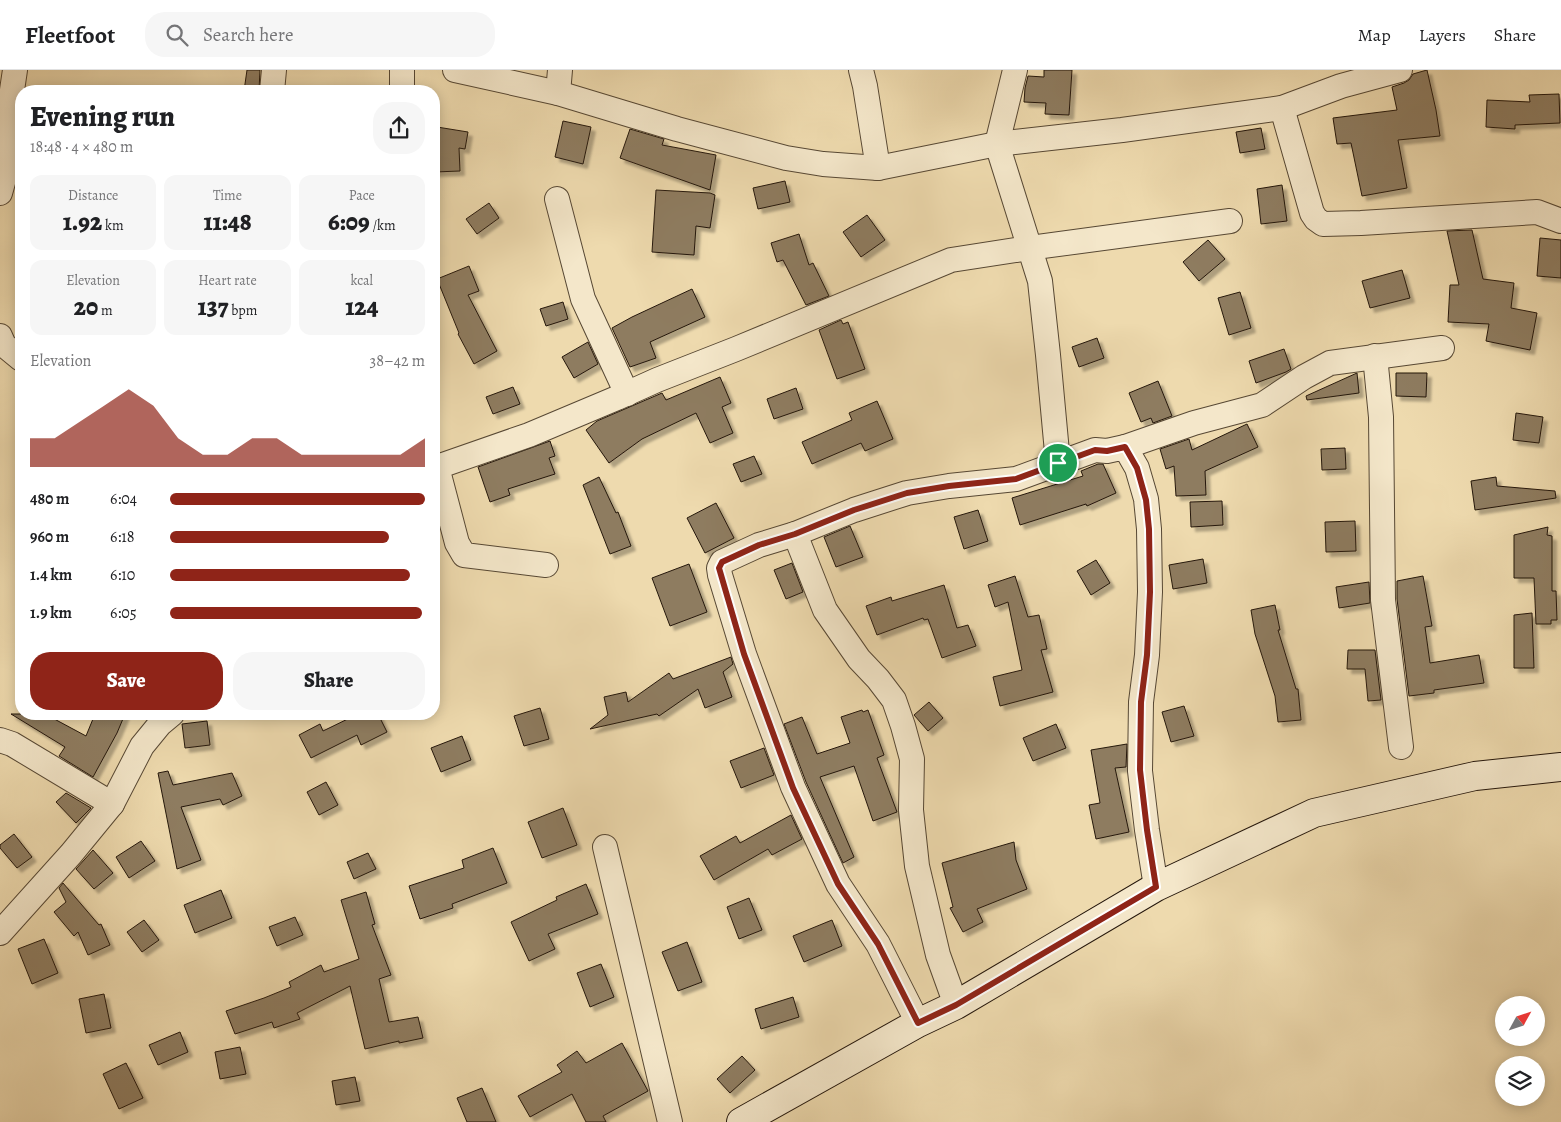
<!DOCTYPE html>
<meta charset="utf-8">
<style>
:root{--surface:#fff;--page:#f6f6f6;--text:#202124;--muted:#757577;--line:#e0e0e0;--accent:#8f2418}
body{margin:0;font-family:Alegreya,serif;background:var(--page);color:var(--text);height:100vh;display:flex;flex-direction:column;font-size:19px;white-space:nowrap}
*{box-sizing:border-box;margin:0}
p{font-size:16px;color:var(--muted)}
.icon{flex:none;width:28px;height:28px;fill:none;stroke:currentColor;stroke-width:2;stroke-linecap:round;stroke-linejoin:round}
.map{position:relative;flex:1;overflow:hidden}
.sheet{position:absolute;left:15px;top:15px;width:425px;height:635px;display:flex;flex-direction:column;background:var(--surface);border-radius:20px;box-shadow:0 2px 12px #0003}
.sheet>*{flex:none}
.needle{width:32px;rotate:50deg}
.fabs{position:absolute;left:1495px;top:926px;display:grid;gap:10px}
.fabs a{display:grid;place-items:center;width:50px;height:50px;border-radius:50%;background:var(--surface);box-shadow:0 2px 12px #0003;font-size:25px}
.pin{position:absolute;display:grid;place-items:center;width:42px;height:42px;color:#fff;margin:-21px;border:2px solid #fff;border-radius:50%;box-shadow:0 1px 5px #0007}
.round{display:grid;place-items:center;flex:none;width:52px;height:52px;border-radius:20px;background:var(--page)}
.overview{display:flex;align-items:center;justify-content:space-between;height:85px;padding:0 15px}
h1{font-size:28px;font-weight:800;line-height:38px}
.figures{display:grid;grid-template-columns:repeat(3,1fr);gap:8px;height:85px;padding:5px 15px}
.figures div{display:grid;align-content:center;border-radius:12px;background:var(--page);text-align:center}
.figures b{font-size:25px;font-weight:800}
.figures small{font-size:14px;font-weight:400}
.figures p{font-size:14px}
.chart{height:140px;padding:10px 15px}
.chart p{display:flex;justify-content:space-between}
.chart svg{width:100%;height:90px;margin-top:5px;fill:var(--accent);opacity:.7}
.button{display:flex;gap:10px;margin-top:auto;padding:10px 15px}
.button a{flex:1;height:58px;border-radius:20px;background:var(--accent);color:#fff;font-size:20px;font-weight:800;line-height:58px;text-align:center}
.button a+a{background:var(--page);color:var(--text)}
ul{padding:0 15px;list-style:none;font-size:16px}
li{display:grid;grid-template-columns:80px 60px 1fr;align-items:center;height:38px}
li i{height:12px;border-radius:6px;background:var(--accent)}
header{display:flex;align-items:center;gap:30px;box-sizing:border-box;height:70px;padding:0 25px;background:var(--surface);border-bottom:1px solid var(--line)}
header strong{font-size:24px}
nav{display:flex;gap:28px;margin-inline-start:auto;font-size:18px}
.search{width:350px;height:45px;background:var(--page);display:flex;align-items:center;gap:12px;box-sizing:border-box;padding:0 18px;border-radius:20px;color:var(--muted);font-size:19px}
.map>svg:first-child{display:block}
.building{fill:#8e7c60;stroke:#25170c;filter:url(#shadow)}
.lines{fill:none;stroke-linecap:round;stroke-linejoin:round}
.minor-casing{stroke:#574834;stroke-width:26}
.secondary-casing{stroke:#25170c;stroke-width:30}
.minor{stroke:#f4e7ca;stroke-width:24}
.secondary{stroke:#f4e7ca;stroke-width:28}
.route-casing{stroke:#fff;stroke-width:10}
.route{stroke:#8f2418;stroke-width:6}
</style>
<header>
<strong>Fleetfoot</strong>
<div class="search"><svg class="icon" aria-label="search" viewBox="0 0 24 24"><circle cx="10" cy="10" r="6"/><path d="M15 15l6 6"/></svg>Search here</div>
<nav><a>Map</a><a>Layers</a><a>Share</a></nav>
</header>
<div class="map">
<svg width="1561" height="1052" viewBox="0 0 1561 1052">
<defs>
<filter id="shadow"><feDropShadow dx="4.5" dy="4.5" stdDeviation="1" flood-color="#0004"/></filter>
</defs>
<rect width="100%" height="100%" fill="#eedaae"/>
<filter id="stains"><feTurbulence type="fractalNoise" baseFrequency=".004" numOctaves="4"/><feColorMatrix values="0 0 0 0 .2 0 0 0 0 .09 0 0 0 0 .02 0 0 0 .5 -.17"/></filter>
<radialGradient id="worn" r=".72"><stop offset=".6" stop-color="#630" stop-opacity="0"/><stop offset="1" stop-color="#630" stop-opacity=".3"/></radialGradient>
<g class="building">
<polygon points="247,0 260,0 259,21 244,21"/>
<polygon points="1044,0 1072,0 1069,45 1045,44 1046,33 1024,32 1025,18 1028,6 1044,7"/>
<polygon points="1427,0 1436,40 1440,66 1398,70 1407,118 1362,126 1351,73 1337,74 1333,48 1397,40 1392,17 1404,13 1409,10 1413,4"/>
<polygon points="1559,24 1560,53 1515,55 1515,59 1486,57 1487,30 1530,32 1529,25"/>
<polygon points="563,51 591,57 583,94 555,87"/>
<polygon points="437,57 468,62 465,79 459,78 460,101 434,102 434,78"/>
<polygon points="1261,58 1265,79 1240,83 1236,62"/>
<polygon points="630,59 664,69 662,75 716,85 710,120 620,88"/>
<polygon points="785,111 790,132 758,139 753,118"/>
<polygon points="1282,115 1287,151 1261,154 1257,119"/>
<polygon points="656,120 710,123 715,125 710,158 696,156 694,185 652,182"/>
<polygon points="489,133 499,148 477,164 466,149"/>
<polygon points="867,145 885,170 861,187 843,162"/>
<polygon points="1472,160 1483,209 1514,213 1511,238 1537,243 1530,280 1486,271 1489,254 1448,252 1450,215 1459,215 1447,161"/>
<polygon points="799,164 809,195 813,193 829,226 806,235 783,190 777,192 771,173"/>
<polygon points="1540,168 1561,170 1561,208 1537,206"/>
<polygon points="1208,170 1225,189 1199,211 1183,192"/>
<polygon points="469,196 479,221 468,225 497,281 474,294 458,264 459,263 437,209"/>
<polygon points="1402,200 1410,228 1370,238 1362,211"/>
<polygon points="692,219 705,247 650,272 656,288 630,297 612,258 632,247"/>
<polygon points="1240,222 1251,258 1229,265 1218,228"/>
<polygon points="563,232 568,249 546,256 540,239"/>
<polygon points="841,250 843,254 848,252 865,299 837,309 819,260"/>
<polygon points="1097,268 1104,288 1079,297 1072,277"/>
<polygon points="588,272 598,294 574,308 562,287"/>
<polygon points="1284,279 1291,299 1286,302 1256,313 1249,291"/>
<polygon points="1357,303 1359,323 1307,330 1306,326"/>
<polygon points="1396,303 1427,303 1426,327 1396,326"/>
<polygon points="720,307 731,333 722,337 733,363 710,373 696,343 642,369 609,393 586,360 597,351 662,323 666,330"/>
<polygon points="1158,311 1172,346 1153,353 1151,348 1141,352 1129,323"/>
<polygon points="513,317 520,334 493,344 486,327"/>
<polygon points="796,318 803,339 774,349 767,329"/>
<polygon points="877,331 893,369 865,381 861,373 812,394 802,372 852,350 849,343"/>
<polygon points="1516,343 1543,347 1539,373 1513,370"/>
<polygon points="1247,354 1258,377 1205,401 1206,425 1176,426 1174,396 1166,399 1160,379 1189,369 1192,380"/>
<polygon points="550,371 555,386 549,388 555,404 508,419 510,425 490,432 478,397"/>
<polygon points="1345,378 1346,399 1322,400 1321,379"/>
<polygon points="754,386 762,404 741,412 733,394"/>
<polygon points="1098,394 1103,394 1116,423 1087,436 1086,434 1020,455 1012,428 1083,406 1081,401"/>
<polygon points="599,407 616,443 618,442 631,476 610,484 583,415"/>
<polygon points="1496,407 1497,416 1555,421 1556,428 1475,440 1471,411"/>
<polygon points="1222,431 1223,455 1191,457 1190,432"/>
<polygon points="716,433 734,468 705,483 687,448"/>
<polygon points="978,440 988,471 964,479 954,447"/>
<polygon points="1355,451 1356,481 1326,482 1325,452"/>
<polygon points="850,456 863,487 836,497 824,467"/>
<polygon points="1548,457 1547,465 1552,466 1552,521 1556,521 1557,550 1551,550 1551,554 1536,554 1534,508 1514,508 1514,465"/>
<polygon points="1203,489 1207,513 1173,519 1169,495"/>
<polygon points="1096,490 1110,513 1091,525 1077,501"/>
<polygon points="792,493 803,522 786,529 774,500"/>
<polygon points="689,494 707,542 670,556 652,508"/>
<polygon points="1015,506 1028,547 1039,545 1047,579 1041,580 1053,622 1000,636 993,607 1022,600 1008,532 995,537 988,515"/>
<polygon points="1423,506 1432,556 1425,557 1430,593 1479,585 1484,613 1434,620 1434,623 1409,626 1397,529 1397,511"/>
<polygon points="1369,512 1370,533 1339,538 1336,517"/>
<polygon points="944,515 957,558 968,555 976,576 942,588 928,549 924,550 923,548 877,565 866,536 891,527 892,531"/>
<polygon points="1275,535 1280,560 1278,560 1296,619 1298,619 1301,650 1278,652 1275,626 1255,564 1251,540"/>
<polygon points="1532,543 1534,598 1514,598 1514,545"/>
<polygon points="1348,580 1375,580 1381,630 1368,631 1365,599 1347,599"/>
<polygon points="731,587 733,594 723,602 732,627 705,638 698,619 659,646 657,644 590,659 608,645 604,627 626,622 628,632 669,603 673,609"/>
<polygon points="929,632 943,648 928,661 914,645"/>
<polygon points="1184,636 1194,666 1171,672 1162,642"/>
<polygon points="540,638 549,669 524,676 514,646"/>
<polygon points="862,640 863,642 868,640 884,685 877,688 897,742 873,751 854,696 820,707 854,787 843,793 806,712 784,654 802,647 817,684 850,673 841,647"/>
<polygon points="11,644 45,644 86,666 95,644 125,644 117,663 93,707 59,686 65,677"/>
<polygon points="358,644 378,644 387,662 361,675 357,665 311,688 299,665 320,654 323,661"/>
<polygon points="207,651 210,675 185,678 182,654"/>
<polygon points="1056,654 1066,678 1033,691 1023,668"/>
<polygon points="462,666 471,690 441,702 431,678"/>
<polygon points="1127,674 1126,697 1115,698 1129,762 1096,769 1089,735 1100,733 1091,680"/>
<polygon points="764,678 774,705 741,718 730,691"/>
<polygon points="168,701 173,715 232,703 242,726 223,735 220,729 181,737 201,790 177,799 158,703"/>
<polygon points="326,712 338,735 319,745 307,722"/>
<polygon points="66,723 91,738 76,753 56,732"/>
<polygon points="563,738 577,775 542,788 528,752"/>
<polygon points="791,745 802,769 772,785 768,779 714,810 700,786 736,766 740,773"/>
<polygon points="14,764 32,787 17,798 0,778 0,775"/>
<polygon points="141,771 155,791 129,808 116,787"/>
<polygon points="1014,772 1016,790 1027,819 977,839 983,852 963,862 950,838 953,837 942,793"/>
<polygon points="493,778 507,813 452,834 453,838 420,849 409,816 464,798 462,790"/>
<polygon points="93,780 113,803 94,819 76,799"/>
<polygon points="368,783 376,799 354,809 347,792"/>
<polygon points="63,813 99,855 101,854 110,875 88,885 78,862 74,866 54,842 66,832 59,818"/>
<polygon points="586,814 598,844 548,864 555,879 529,891 511,852 557,830 556,827"/>
<polygon points="221,820 232,848 195,863 184,835"/>
<polygon points="366,822 375,854 372,855 391,905 379,909 389,952 418,947 423,968 399,973 399,971 365,979 350,916 297,943 300,949 274,958 272,952 235,964 226,941 264,928 291,917 289,912 321,895 324,902 359,889 341,830"/>
<polygon points="749,828 762,860 739,869 727,837"/>
<polygon points="295,847 303,865 277,876 269,857"/>
<polygon points="144,850 159,870 142,882 127,862"/>
<polygon points="832,850 842,876 804,892 793,866"/>
<polygon points="44,869 58,903 32,914 18,879"/>
<polygon points="687,872 702,912 678,921 662,882"/>
<polygon points="601,894 614,927 590,937 577,903"/>
<polygon points="104,924 111,958 86,963 79,929"/>
<polygon points="793,927 799,947 761,959 755,939"/>
<polygon points="180,962 188,982 158,995 149,975"/>
<polygon points="622,973 648,1021 603,1046 606,1052 586,1052 572,1024 530,1047 518,1026 562,1002 557,995 577,981 586,993"/>
<polygon points="240,977 246,1004 220,1009 215,982"/>
<polygon points="742,986 755,1000 730,1023 717,1009"/>
<polygon points="126,993 143,1028 119,1039 103,1004"/>
<polygon points="355,1007 360,1031 336,1035 332,1011"/>
<polygon points="482,1018 496,1052 467,1052 457,1028"/>
</g>
<g class="lines">
<g class="minor-casing">
<g id="minor">
<polyline points="402,0 402,21"/>
<polyline points="455,0 558,23 677,59 786,88 823,94 878,98 997,74 1122,60 1282,38 1341,16 1400,0"/>
<polyline points="861,0 865,16 878,98"/>
<polyline points="1015,0 997,74 1040,211 1048,285 1058,393"/>
<polyline points="272,21 274,0"/>
<polyline points="558,23 560,0"/>
<polyline points="1282,38 1312,143 1316,149 1323,154 1361,153 1537,142 1561,151"/>
<polyline points="0,123 7,98 11,27 15,0"/>
<polyline points="557,129 583,229 627,324"/>
<polyline points="0,266 4,275 21,289"/>
<polyline points="1375,286 1381,347 1383,530 1401,677"/>
<polyline points="1125,377 1194,353 1262,335 1304,307 1330,293 1442,278"/>
<polyline points="434,397 437,397 529,365 617,328 657,310 736,279 951,190 1029,178 1230,151"/>
<polyline points="437,397 457,473 464,485 546,495"/>
<polyline points="795,464 825,540 859,589 878,609 894,630 903,656 912,689 911,740 917,796 938,885 956,935"/>
<polyline points="0,670 12,674 112,734"/>
<polyline points="605,777 670,1052"/>
<polyline points="0,863 71,784 112,734 142,676 160,654 172,644"/>
<polyline points="918,953 878,874 838,814 793,717 744,584 720,505 719,498 722,492 759,475 795,464 854,440 907,423 949,416 1016,409 1095,380 1107,381 1125,377 1137,398 1146,429 1149,459 1150,522 1147,585 1141,632 1140,701 1147,760 1156,817"/>
</g>
</g>
<g class="secondary-casing">
<polyline id="secondary" points="741,1052 918,953 956,935 1156,817 1314,743 1475,706 1561,697"/>
</g>
<use href="#minor" class="minor"/>
<use href="#secondary" class="secondary"/>
</g>
<g class="lines">
<g class="route-casing">
<polygon id="route" points="1125,377 1137,398 1146,430 1149,459 1150,522 1147,585 1141,632 1140,700 1147,760 1156,817 956,935 918,953 878,874 838,814 793,718 744,584 719,498 722,492 759,475 795,464 854,440 907,423 949,416 1016,409 1095,380 1107,381"/>
</g>
<use href="#route" class="route"/>
</g>
<rect width="100%" height="100%" filter="url(#stains)"/>
<rect width="100%" height="100%" fill="url(#worn)"/>
</svg>
<div class="fabs">
<a><svg class="needle" viewBox="-14 -14 28 28"><path d="M0-13l5 13h-10z" fill="#e53935"/><path d="M0 13l5-13h-10z" fill="#757577"/></svg></a>
<a><svg class="icon" aria-label="layers" viewBox="0 0 24 24"><path d="M12 4l9 5-9 5-9-5zM3 14l9 5 9-5"/></svg></a>
</div>
<div class="pin" style="left:1058px;top:393px;background:#1e9e55"><svg class="icon" aria-label="arrive" viewBox="0 0 24 24"><path d="M6 21V4h12l-3 4 3 4H6"/></svg></div>
<section class="sheet">
<div class="overview"><div><h1>Evening run</h1><p>18:48 · 4 × 480 m</p></div><a class="round"><svg class="icon" aria-label="share" viewBox="0 0 24 24"><path d="M12 15V3M7 8l5-5 5 5M5 13v7h14v-7"/></svg></a></div>
<div class="figures">
<div><p>Distance</p><b>1.92<small> km</small></b></div>
<div><p>Time</p><b>11:48</b></div>
<div><p>Pace</p><b>6:09<small> /km</small></b></div>
</div>
<div class="figures">
<div><p>Elevation</p><b>20<small> m</small></b></div>
<div><p>Heart rate</p><b>137<small> bpm</small></b></div>
<div><p>kcal</p><b>124</b></div>
</div>
<div class="chart"><p><span>Elevation</span>38–42 m</p>
<svg viewBox="0 0 160 44" preserveAspectRatio="none"><path d="M0 44V30L10 30L20 22L30 14L40 6L50 14L60 30L70 38L80 38L90 30L100 30L110 38L120 38L130 38L140 38L150 38L160 30V44z"/></svg>
</div>
<ul>
<li><b>480 m</b>6:04<i style="width:100%"></i></li>
<li><b>960 m</b>6:18<i style="width:86%"></i></li>
<li><b>1.4 km</b>6:10<i style="width:94%"></i></li>
<li><b>1.9 km</b>6:05<i style="width:99%"></i></li>
</ul>
<div class="button"><a>Save</a><a>Share</a></div>
</section>
</div>
